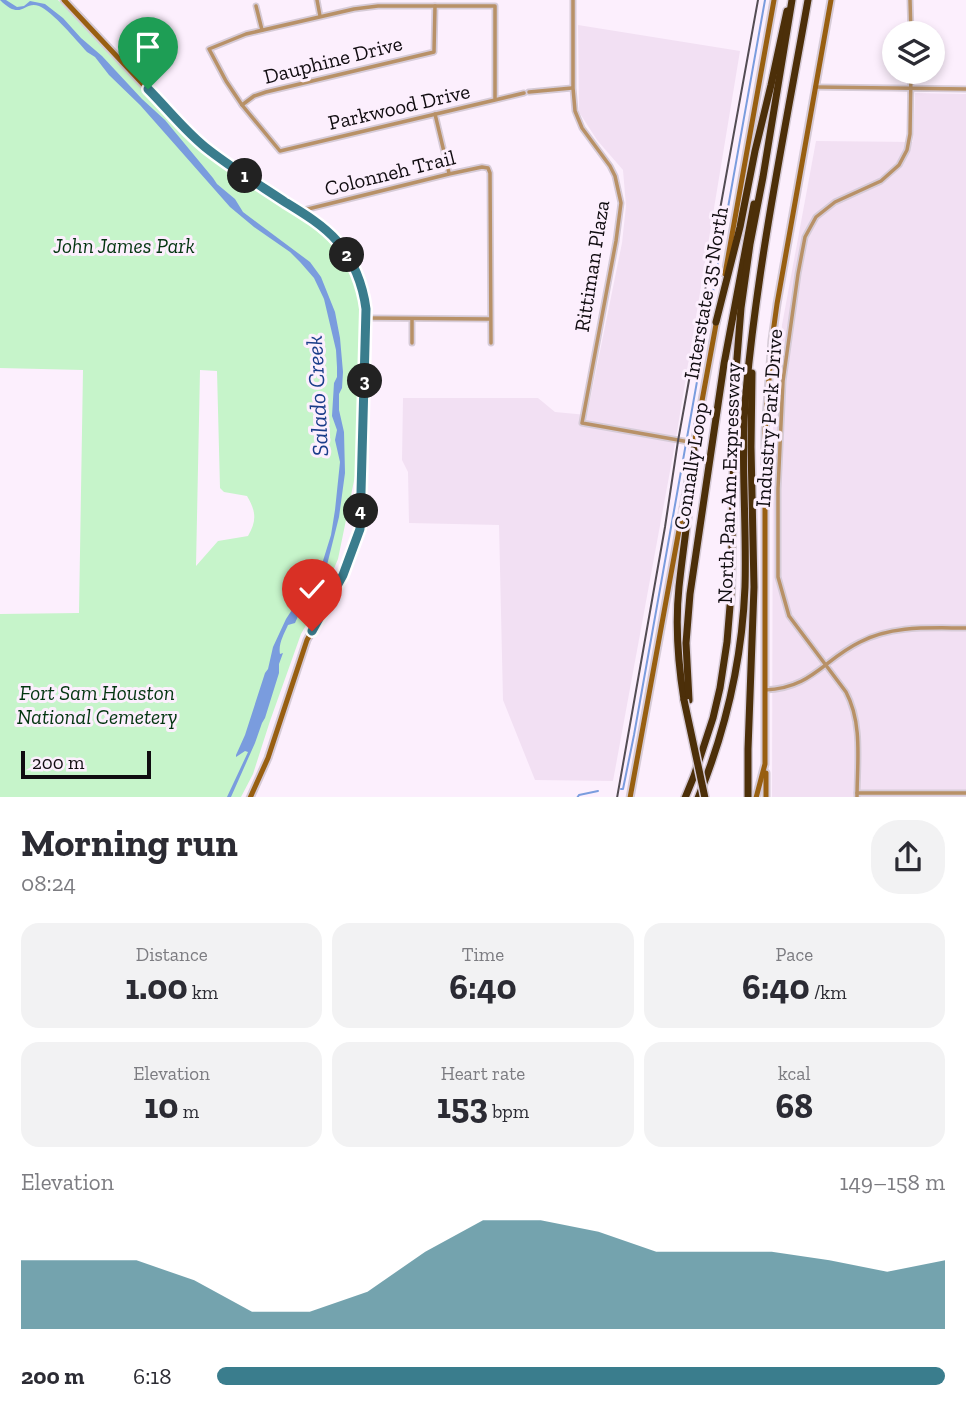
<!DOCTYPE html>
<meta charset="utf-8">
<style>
:root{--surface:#fff;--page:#f2f2f3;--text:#2b2b33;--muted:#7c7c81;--accent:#3a7d8d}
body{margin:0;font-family:"Zilla Slab",serif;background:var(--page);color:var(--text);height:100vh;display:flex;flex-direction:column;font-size:26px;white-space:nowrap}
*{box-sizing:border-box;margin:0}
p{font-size:23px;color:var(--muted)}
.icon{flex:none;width:38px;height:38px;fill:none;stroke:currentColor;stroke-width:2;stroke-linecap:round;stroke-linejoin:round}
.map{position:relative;height:797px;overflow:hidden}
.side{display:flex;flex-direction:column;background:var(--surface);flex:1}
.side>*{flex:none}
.fabs{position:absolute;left:882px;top:21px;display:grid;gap:14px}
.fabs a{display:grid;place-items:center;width:63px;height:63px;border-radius:50%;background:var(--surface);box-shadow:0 4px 10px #0003;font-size:35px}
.scale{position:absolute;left:21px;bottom:18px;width:130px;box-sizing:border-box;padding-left:7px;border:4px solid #100c10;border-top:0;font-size:19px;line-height:24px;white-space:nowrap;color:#100c10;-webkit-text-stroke:5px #fceffd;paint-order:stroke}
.pin{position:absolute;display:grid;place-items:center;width:60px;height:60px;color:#fff;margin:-72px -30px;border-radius:50% 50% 50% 0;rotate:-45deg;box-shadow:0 0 7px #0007}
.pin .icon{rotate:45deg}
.km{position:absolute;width:35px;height:35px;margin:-18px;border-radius:50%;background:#222;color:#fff;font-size:19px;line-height:35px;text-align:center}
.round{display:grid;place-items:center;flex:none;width:74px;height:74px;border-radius:28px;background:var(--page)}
.head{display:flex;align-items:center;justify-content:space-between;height:119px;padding:0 21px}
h1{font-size:38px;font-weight:700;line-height:52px}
.figures{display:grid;grid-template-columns:repeat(3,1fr);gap:10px;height:119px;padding:7px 21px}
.figures div{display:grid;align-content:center;border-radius:18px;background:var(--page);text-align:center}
.figures b{font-size:35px;font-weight:700}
.figures small{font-size:19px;font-weight:400}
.figures p{font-size:19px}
.chart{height:196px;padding:14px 21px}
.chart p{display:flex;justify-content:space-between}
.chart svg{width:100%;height:126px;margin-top:7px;fill:var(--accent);opacity:.7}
ul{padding:0 21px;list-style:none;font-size:23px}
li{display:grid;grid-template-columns:112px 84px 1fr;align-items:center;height:52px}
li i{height:18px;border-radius:9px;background:var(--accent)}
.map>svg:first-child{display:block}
.built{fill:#f2e0f3}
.green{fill:#c6f4ca;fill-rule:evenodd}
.water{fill:#7a9cde}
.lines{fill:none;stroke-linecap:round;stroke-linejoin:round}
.stream{stroke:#7a9cde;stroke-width:2}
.street-casing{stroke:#d6cbd7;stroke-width:7}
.secondary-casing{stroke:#d6cbd7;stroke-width:9}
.highway-casing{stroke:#d6cbd7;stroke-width:10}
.street{stroke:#b89167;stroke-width:3.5}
.secondary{stroke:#985f11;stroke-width:5}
.highway{stroke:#4c2f09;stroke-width:7}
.rail{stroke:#534c53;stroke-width:2}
.highway-bridge-casing{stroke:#d6cbd7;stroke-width:10;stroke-linecap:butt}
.highway-bridge{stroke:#4c2f09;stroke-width:7}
.route-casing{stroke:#fff;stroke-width:14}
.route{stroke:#3a7d8d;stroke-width:9}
.labels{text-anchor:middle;stroke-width:6;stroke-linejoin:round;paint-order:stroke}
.street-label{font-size:21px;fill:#100c10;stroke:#fceffd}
.park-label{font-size:21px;font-style:italic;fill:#033510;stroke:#fceffd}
.water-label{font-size:23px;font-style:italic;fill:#1a3d8a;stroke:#fceffd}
</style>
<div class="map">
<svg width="966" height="798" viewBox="0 0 966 798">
<rect width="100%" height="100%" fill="#fceffd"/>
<g class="built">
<polygon points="578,25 740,51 675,444 613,781 535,780 503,700 499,525 409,523 408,472 402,460 403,398 538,398 555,412 587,415 622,243 626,206 623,170 597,140 579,112"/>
<polygon points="915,93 966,94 966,797 772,798 773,416 782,325 816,141 913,142"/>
</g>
<path class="green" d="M0 0H58L184 128 204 152 235 169 307 216 335 238 353 265 362 289 366 318 355 476 338 559 322 597 301 634 270 721 253 774 241 797H0V614L79 613 83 370 0 368ZM200 370 217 371 220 488 224 492 247 496C256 511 257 521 248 536L218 541 196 566Z"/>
<path class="water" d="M0 0H6L17 7 24 6 30 1 45 4 63 18 81 38 102 56 142 99 165 120 213 178 217 184 235 199 243 212 310 262 321 277 335 312 340 338 343 372 342 388 339 394V410L344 432 345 473 339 517 327 565 307 596 295 623 288 625C284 634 278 644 280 654L283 653 279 664V673L265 718 262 723 255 743 231 797H227L248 752 245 751 236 757V755L245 735 265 673 268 669 273 647 286 619 322 564 331 535 335 510 340 462 335 440 337 430 332 416 334 383 337 377V367L336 350 324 299 314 278 300 262 290 252 254 227 230 207 140 105 109 75 95 57 87 52C77 41 52 11 39 6 24 0 22 22 0 0Z"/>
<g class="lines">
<g class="stream">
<polyline points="621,789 623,789 634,735 765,0"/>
<polyline points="577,798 579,795 598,791"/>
</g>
<g class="street-casing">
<g id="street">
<polyline points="317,0 320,16"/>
<polyline points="573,0 573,88 575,111 582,128 610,166 615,176 621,203 616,241 582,423 695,443"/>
<polyline points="910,0 911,33"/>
<polyline points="256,6 262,30"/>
<polyline points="815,87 966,89"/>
<polyline points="529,92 572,88"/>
<polyline points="495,100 495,6 378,6 354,9 246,34 209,49 226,81 242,105 280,151 495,100 524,93"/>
<polyline points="242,105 254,96 266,92 434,52 435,6"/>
<polyline points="435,114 449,173"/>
<polyline points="300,211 449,174 482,167 488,168 490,173 491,343"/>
<polyline points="366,318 489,319"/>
<polyline points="412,343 412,319"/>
<path d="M765 690C812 688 823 660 860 642 893 625 930 628 966 628"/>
<polyline points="857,793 966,793"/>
<path d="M857 798C857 763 863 724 846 692L789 616 778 577V489L783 381 798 274 805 237 816 217 835 202 881 181 899 165 907 150 910 134 911 72"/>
</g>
</g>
<g class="secondary-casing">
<g id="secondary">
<path d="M64 0 184 128C211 153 240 173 271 193 293 207 319 221 337 241 353 259 363 285 366 309L360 529 343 575 307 640 268 758 250 798"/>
<polyline points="725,274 774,0"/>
<polyline points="693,450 717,319"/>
<polyline points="766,773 766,798"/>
<polyline points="630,798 690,470"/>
<polyline points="756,798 765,764 765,432 772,340 777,304 831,0"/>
</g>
</g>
<g class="highway-casing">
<g id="highway">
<polyline points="716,322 740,227 755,151 771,85 787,11"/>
<path d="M684 700C678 663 675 625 679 587 684 540 692 494 694 447"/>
<polyline points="689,700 686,643 690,594 724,364 754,204"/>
<polyline points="685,798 694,776 713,718 720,688 727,642 731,594 735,383 741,308 750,244 763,177 792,0"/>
<path d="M698 798C726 730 742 660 745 587 747 522 740 456 746 392 758 260 785 130 808 0"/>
<polyline points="748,798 748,749 754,587 751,447 752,373"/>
</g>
</g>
<use href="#street" class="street"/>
<use href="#secondary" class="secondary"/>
<use href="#highway" class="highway"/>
<polyline class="rail" points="617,798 665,527 678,441 758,0"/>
<g class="highway-bridge-casing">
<polyline id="highway-bridge" points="684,700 705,798"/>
</g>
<use href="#highway-bridge" class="highway-bridge"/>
</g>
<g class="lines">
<g class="route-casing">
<path id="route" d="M148 89C167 108 184 130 205 147 230 167 258 184 285 202 303 213 323 225 337 241 353 259 363 285 366 309L360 529 343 575 312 631"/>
</g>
<use href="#route" class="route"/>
</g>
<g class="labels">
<g class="street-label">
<text transform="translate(333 60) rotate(-14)" y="7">Dauphine Drive</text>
<text transform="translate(399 107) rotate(-13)" y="7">Parkwood Drive</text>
<text transform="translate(390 173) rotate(-14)" y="7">Colonneh Trail</text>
<text transform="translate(592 266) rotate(-81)" y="7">Rittiman Plaza</text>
<text transform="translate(706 293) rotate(-80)" y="7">Interstate 35 North</text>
<text transform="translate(769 418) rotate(-86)" y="7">Industry Park Drive</text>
<text transform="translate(691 466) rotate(-81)" y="7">Connally Loop</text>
<text transform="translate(729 483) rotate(-88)" y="7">North Pan Am Expressway</text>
</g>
<g class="park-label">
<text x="124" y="253">John James Park</text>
<text x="97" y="700">Fort Sam Houston<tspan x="97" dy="24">National Cemetery</tspan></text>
</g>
<g class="water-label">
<text transform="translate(317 396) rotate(-93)" y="8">Salado Creek</text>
</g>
</g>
</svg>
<div class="fabs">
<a><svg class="icon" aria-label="layers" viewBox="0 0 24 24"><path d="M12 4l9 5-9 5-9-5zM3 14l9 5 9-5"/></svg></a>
</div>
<div class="scale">200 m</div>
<div class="pin" style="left:148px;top:89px;background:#1e9e55"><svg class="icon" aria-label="arrive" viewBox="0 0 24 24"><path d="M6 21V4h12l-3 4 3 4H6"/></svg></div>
<div class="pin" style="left:312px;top:631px;background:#d93025"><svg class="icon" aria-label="check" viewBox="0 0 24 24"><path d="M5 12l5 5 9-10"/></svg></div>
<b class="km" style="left:245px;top:176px">1</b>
<b class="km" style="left:347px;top:255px">2</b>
<b class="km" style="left:365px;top:381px">3</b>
<b class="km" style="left:361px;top:511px">4</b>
</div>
<section class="side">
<div class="head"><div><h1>Morning run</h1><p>08:24</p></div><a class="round"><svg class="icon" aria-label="share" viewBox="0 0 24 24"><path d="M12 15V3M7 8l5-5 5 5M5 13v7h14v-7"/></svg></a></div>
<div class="figures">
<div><p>Distance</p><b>1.00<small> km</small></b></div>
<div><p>Time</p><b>6:40</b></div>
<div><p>Pace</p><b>6:40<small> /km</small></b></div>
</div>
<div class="figures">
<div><p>Elevation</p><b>10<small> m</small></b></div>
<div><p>Heart rate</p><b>153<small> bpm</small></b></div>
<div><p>kcal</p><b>68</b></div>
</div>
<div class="chart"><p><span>Elevation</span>149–158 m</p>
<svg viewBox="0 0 160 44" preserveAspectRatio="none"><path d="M0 44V20L10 20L20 20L30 27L40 38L50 38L60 31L70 17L80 6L90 6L100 10L110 17L120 17L130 17L140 20L150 24L160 20V44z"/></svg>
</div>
<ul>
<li><b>200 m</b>6:18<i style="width:100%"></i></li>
</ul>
</section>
